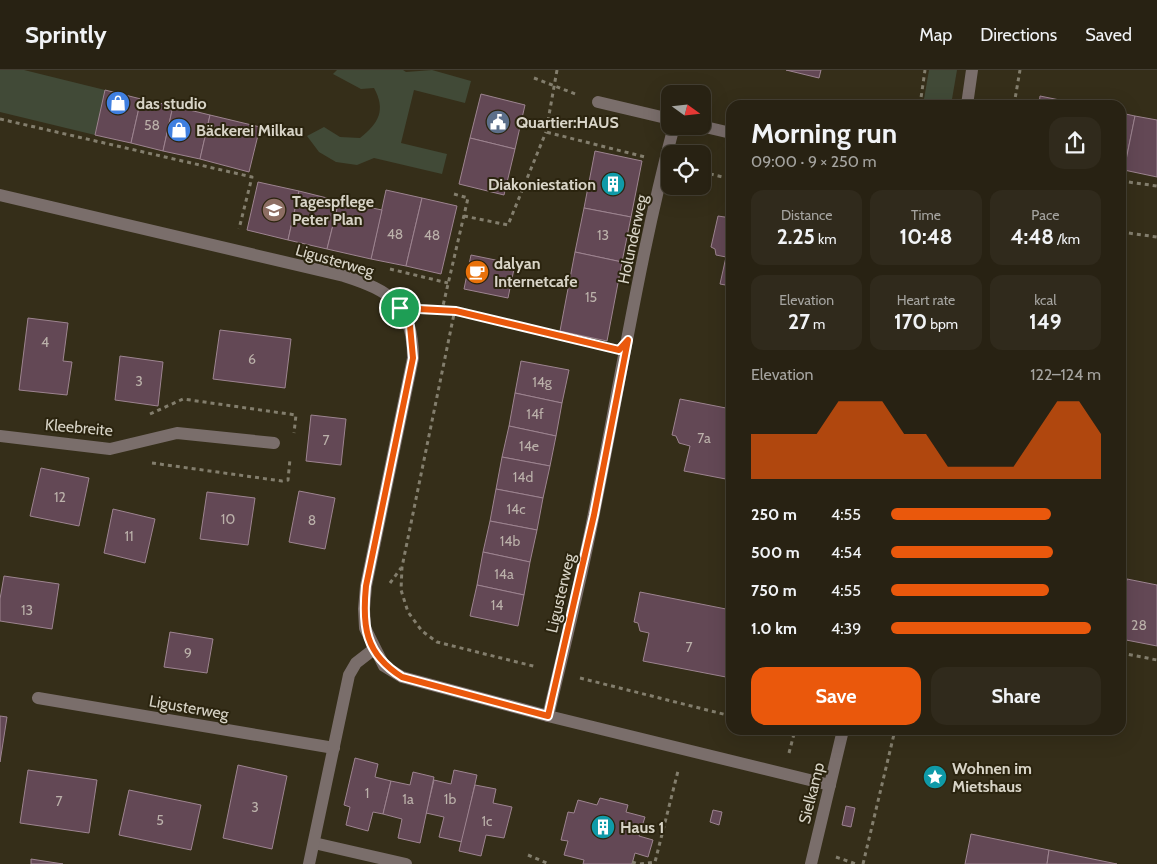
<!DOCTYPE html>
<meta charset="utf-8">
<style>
:root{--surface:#282213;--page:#302a1c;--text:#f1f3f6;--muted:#a5a4a0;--line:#443f33;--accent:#ea580c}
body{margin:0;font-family:Cabin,sans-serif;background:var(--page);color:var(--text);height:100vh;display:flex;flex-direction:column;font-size:19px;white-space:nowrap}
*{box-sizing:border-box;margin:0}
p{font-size:16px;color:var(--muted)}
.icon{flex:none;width:28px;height:28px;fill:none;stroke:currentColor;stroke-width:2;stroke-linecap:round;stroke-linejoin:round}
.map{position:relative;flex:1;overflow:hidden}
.panel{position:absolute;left:726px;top:30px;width:400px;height:635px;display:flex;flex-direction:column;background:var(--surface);border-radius:15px;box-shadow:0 5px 20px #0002,0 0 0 1px var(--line)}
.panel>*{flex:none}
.needle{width:32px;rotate:105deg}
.controls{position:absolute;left:661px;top:15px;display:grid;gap:10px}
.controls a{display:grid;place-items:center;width:50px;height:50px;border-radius:10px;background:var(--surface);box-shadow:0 5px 20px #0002,0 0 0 1px var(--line);font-size:25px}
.pin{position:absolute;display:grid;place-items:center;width:42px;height:42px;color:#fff;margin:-21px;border:2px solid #fff;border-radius:50%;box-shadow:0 1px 5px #0007}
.round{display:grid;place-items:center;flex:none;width:52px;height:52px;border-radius:15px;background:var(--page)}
.summary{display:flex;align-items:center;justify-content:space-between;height:85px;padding:0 25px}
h1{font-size:28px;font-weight:800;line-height:38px}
.stats{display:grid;grid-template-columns:repeat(3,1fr);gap:8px;height:85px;padding:5px 25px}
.stats div{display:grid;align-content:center;border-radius:12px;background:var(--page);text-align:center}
.stats b{font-size:21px;font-weight:800}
.stats small{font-size:14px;font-weight:400}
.stats p{font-size:14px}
.chart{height:140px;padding:10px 25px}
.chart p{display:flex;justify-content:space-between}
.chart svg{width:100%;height:90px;margin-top:5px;fill:var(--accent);opacity:.7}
.button{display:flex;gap:10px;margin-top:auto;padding:10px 25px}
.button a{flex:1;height:58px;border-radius:15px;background:var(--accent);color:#fff;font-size:20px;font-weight:800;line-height:58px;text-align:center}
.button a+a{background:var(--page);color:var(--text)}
ul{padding:0 25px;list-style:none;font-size:16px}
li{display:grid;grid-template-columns:80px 60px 1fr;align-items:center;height:38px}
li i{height:12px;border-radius:6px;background:var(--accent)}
header{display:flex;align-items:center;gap:30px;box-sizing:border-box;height:70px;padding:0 25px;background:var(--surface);border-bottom:1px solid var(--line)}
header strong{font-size:24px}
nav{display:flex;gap:28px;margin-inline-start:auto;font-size:18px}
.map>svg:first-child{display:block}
.green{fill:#414a37}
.building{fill:#634855;stroke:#9d8490}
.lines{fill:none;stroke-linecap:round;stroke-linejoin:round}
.path{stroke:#837e6d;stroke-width:3;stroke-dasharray:4 4;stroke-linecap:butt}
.minor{stroke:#7a6e6b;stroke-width:12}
.route-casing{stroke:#fff;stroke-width:10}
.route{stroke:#ea580c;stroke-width:6}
.labels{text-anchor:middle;stroke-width:4;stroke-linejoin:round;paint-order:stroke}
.number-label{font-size:14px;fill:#bbb1aa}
.poi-label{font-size:16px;font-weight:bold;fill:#d8d4c7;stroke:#2b240f;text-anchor:start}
.street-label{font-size:16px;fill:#d8d4c7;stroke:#2b240f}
</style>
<header>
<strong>Sprintly</strong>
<nav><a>Map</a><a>Directions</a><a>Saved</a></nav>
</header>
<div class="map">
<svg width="1157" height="794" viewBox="0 0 1157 794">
<rect width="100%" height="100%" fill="#352e19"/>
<g class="green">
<polygon points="0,0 24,0 105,20 95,65 0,42"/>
<path d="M337 0H403L406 2 432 0 471 11 465 33 414 20 401 73 447 84 442 104 374 88 357 95 336 92 319 82 307 66 324 57 340 67 360 68C379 53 386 40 374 18L361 19 333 4Z"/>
<polygon points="929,0 957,0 951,35 923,35"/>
</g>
<g class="building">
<polygon points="786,0 821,0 819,8"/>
<polygon points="105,20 141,29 131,73 95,65"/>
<polygon points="481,24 525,35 515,79 470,68"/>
<polygon points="1040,26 1084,35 1039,35"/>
<polygon points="141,29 173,36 163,81 131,73"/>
<polygon points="173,36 210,45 200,89 163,81"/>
<polygon points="1121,43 1135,46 1124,100 1121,100"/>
<polygon points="210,45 260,57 249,102 200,89"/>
<polygon points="1135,46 1157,50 1157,107 1124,100"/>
<polygon points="470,68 515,79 504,125 459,114"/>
<polygon points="595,81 642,91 631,147 584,138"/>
<polygon points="258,112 299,121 288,170 247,160"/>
<polygon points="386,120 422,128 406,196 371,189"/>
<polygon points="299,121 339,131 327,179 288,170"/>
<polygon points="422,128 457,136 441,204 406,196"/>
<polygon points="339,131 382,140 371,189 327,179"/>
<polygon points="584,138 631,147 622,192 575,182"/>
<polygon points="718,146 731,148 731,216 720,214 726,187 716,185 715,179 711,177"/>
<polygon points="575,182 622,192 607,271 560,261"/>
<polygon points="471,185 515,194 508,228 464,219"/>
<polygon points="28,248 68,253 63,291 72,292 67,325 19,320"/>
<polygon points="220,260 291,269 285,318 213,309"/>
<polygon points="120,286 163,292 158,336 115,330"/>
<polygon points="521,291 569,300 562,333 515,323"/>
<polygon points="515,323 562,333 556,366 509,356"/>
<polygon points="680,329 731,339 731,410 684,401 690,376 679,373 676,366 672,365"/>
<polygon points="311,345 346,349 341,395 306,391"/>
<polygon points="509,356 556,366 550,396 502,387"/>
<polygon points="502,387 550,396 543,428 496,419"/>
<polygon points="41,398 89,408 79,456 30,446"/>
<polygon points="496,419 543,428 537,460 490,451"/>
<polygon points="299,421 335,428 325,479 289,472"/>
<polygon points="207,422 255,428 248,475 200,469"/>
<polygon points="113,439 155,449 145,493 104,483"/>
<polygon points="490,451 537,460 530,492 483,482"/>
<polygon points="483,482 530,492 524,525 477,515"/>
<polygon points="4,506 59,514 52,559 0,551 0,529"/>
<polygon points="1121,508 1127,509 1121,540"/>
<polygon points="1127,509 1157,515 1157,576 1121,569 1121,540"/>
<polygon points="477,515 524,525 518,556 470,546"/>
<polygon points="640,522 731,540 731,608 643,591 649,563 640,561 638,553 634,552"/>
<polygon points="170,562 213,569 207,603 164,597"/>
<polygon points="0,646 7,647 0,692"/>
<polygon points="355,688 378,694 375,707 391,711 383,744 373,742 368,761 346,755 350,737 344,735"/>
<polygon points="238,695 287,706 272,779 223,768"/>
<polygon points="28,700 97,710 89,763 20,753"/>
<polygon points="454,700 477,705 462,772 439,767 444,747 426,743 434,710 451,714"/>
<polygon points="413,702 434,707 420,773 398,768 402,749 383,744 391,711 410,715"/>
<polygon points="475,715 496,719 493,733 512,737 504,768 486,765 481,786 459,781"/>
<polygon points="129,720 201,735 191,780 119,765"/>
<polygon points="600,728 628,735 626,742 645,747 639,766 653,770 648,787 635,783 632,794 583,794 584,790 564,785 568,771 561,770 568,742 574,743 578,730 597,735"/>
<polygon points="846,736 855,738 851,757 842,755"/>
<polygon points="713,740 722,742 719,755 710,752"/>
<polygon points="971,764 1049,780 1047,794 965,794"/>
<polygon points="1049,780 1117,794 1047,794"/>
<polygon points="31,789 63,794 31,794"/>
</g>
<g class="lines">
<g class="path">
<polyline points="557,0 546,62 645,87"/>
<polyline points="534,8 578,25"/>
<polyline points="920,35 925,0"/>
<polyline points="1014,35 1020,0"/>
<polyline points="0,49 252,107 239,159"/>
<polyline points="702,102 731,109"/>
<polyline points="1121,111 1157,116"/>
<polyline points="454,124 468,128 442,240 454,244 402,497 401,520 408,542 422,561 437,572 537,597"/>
<polyline points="464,146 508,155 546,62"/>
<polyline points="1121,162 1157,167"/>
<polyline points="390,199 448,213"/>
<polyline points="425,239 456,241 604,276"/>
<polyline points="150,344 183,329 296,345 294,363"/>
<polyline points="152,393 282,411 288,410 290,389"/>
<polyline points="390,513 401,498"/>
<polyline points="1121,583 1157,590"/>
<polyline points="580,608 731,646"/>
<polyline points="785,660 794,662"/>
<polyline points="789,683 795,660"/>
<polyline points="528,785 549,794"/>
<polyline points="836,787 856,794"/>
<polyline points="632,792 638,794"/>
<polyline points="640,794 655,792 678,701"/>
<polyline points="863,794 895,660"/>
</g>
<g class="minor">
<polyline points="598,32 670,49"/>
<polyline points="967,35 972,0"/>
<polyline points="701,56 731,63"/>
<path d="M0 125 344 206C391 221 413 235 413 288L366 516 364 539 365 558 384 596 402 607 548 646 830 715"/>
<polyline points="0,366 110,379 177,363 274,373"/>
<polyline points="38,628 334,678"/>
<path d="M548 646C564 579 581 511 594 443 620 314 640 183 674 56"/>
<polyline points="314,773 406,794"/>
<polyline points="309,794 349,605 356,593 374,579"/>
<polyline points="811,794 843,660"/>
</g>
</g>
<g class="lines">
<g class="route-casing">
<path id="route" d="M400 238 456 241 619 280 628 270 594 445 548 646 402 607C365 584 362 556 366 516L413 288 410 256Z"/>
</g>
<use href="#route" class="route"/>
</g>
<defs>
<g id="shop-disc" transform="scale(1.25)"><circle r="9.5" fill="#3f7fe0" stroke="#2b240f"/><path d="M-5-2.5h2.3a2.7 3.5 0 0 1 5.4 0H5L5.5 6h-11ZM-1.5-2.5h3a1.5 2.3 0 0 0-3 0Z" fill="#fff"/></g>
<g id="civic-disc" transform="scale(1.25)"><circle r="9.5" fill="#5c6f8a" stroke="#2b240f"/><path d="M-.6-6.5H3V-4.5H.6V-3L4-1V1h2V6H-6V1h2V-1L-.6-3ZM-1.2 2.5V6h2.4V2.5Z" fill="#fff"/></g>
<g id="building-disc" transform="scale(1.25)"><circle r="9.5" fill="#0f9aa8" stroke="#2b240f"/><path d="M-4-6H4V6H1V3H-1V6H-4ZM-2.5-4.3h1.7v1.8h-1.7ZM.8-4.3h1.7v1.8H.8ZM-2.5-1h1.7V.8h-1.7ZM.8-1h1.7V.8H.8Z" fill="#fff"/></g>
<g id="school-disc" transform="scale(1.25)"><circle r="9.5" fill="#8d6e63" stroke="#2b240f"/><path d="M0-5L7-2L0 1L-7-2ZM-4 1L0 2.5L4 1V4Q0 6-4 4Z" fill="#fff"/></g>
<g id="cafe-disc" transform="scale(1.25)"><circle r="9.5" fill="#e8710a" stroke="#2b240f"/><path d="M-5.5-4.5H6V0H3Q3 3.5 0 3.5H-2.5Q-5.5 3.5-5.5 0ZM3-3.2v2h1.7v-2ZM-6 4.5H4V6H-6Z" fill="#fff"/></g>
<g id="sight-disc" transform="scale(1.25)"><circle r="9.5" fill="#0f9aa8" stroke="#2b240f"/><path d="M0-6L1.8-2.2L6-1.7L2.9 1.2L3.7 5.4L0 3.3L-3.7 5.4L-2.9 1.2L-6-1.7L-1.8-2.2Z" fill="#fff"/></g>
</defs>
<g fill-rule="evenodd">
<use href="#shop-disc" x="118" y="33"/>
<use href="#civic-disc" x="498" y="52"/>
<use href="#shop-disc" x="179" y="60"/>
<use href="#building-disc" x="613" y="114"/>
<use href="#school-disc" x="274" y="140"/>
<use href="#cafe-disc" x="477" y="202"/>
<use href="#sight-disc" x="935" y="707"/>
<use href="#building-disc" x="603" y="757"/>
</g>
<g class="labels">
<g class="number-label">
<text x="152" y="60">58</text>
<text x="395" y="169">48</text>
<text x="432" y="170">48</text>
<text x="603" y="170">13</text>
<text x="591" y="232">15</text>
<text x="45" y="277">4</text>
<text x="252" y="294">6</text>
<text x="139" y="316">3</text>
<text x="542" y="317">14g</text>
<text x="535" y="349">14f</text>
<text x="704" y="373">7a</text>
<text x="326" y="375">7</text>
<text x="529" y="381">14e</text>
<text x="523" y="412">14d</text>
<text x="60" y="432">12</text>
<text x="516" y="444">14c</text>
<text x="228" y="454">10</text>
<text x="312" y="455">8</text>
<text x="129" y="471">11</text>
<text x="510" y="476">14b</text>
<text x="504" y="509">14a</text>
<text x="497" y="540">14</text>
<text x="27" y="545">13</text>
<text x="1139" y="560">28</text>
<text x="689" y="582">7</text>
<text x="188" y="588">9</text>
<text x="367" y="728">1</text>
<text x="408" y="734">1a</text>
<text x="450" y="734">1b</text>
<text x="59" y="736">7</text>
<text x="255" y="742">3</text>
<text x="160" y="755">5</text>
<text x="487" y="756">1c</text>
</g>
<g class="poi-label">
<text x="136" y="39">das studio</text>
<text x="516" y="58">Quartier:HAUS</text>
<text x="196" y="66">Bäckerei Milkau</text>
<text x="596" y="120" text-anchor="end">Diakoniestation</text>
<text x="292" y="137">Tagespflege<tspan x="292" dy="18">Peter Plan</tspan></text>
<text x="494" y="199">dalyan<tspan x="494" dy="18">Internetcafe</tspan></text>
<text x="952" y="704">Wohnen im<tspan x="952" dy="18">Mietshaus</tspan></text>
<text x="620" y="763">Haus 1</text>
</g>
<g class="street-label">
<text transform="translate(632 169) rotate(-78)" y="6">Holunderweg</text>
<text transform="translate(335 190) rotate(16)" y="6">Ligusterweg</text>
<text transform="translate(79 357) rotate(5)" y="6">Kleebreite</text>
<text transform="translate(560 523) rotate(-77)" y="6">Ligusterweg</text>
<text transform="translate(189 637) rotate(10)" y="6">Ligusterweg</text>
<text transform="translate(811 723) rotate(-76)" y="6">Sielkamp</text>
</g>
</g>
</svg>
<div class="controls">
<a><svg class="needle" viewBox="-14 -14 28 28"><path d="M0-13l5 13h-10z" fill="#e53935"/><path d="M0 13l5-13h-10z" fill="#a5a4a0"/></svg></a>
<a><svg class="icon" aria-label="locate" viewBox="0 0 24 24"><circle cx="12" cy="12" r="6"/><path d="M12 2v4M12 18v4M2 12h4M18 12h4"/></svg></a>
</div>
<div class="pin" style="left:400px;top:238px;background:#1e9e55"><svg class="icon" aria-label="arrive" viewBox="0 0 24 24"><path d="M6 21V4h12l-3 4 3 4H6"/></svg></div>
<section class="panel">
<div class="summary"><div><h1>Morning run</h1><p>09:00 · 9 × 250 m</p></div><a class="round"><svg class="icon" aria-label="share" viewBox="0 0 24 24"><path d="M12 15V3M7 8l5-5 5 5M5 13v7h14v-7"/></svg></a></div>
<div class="stats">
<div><p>Distance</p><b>2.25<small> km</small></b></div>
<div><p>Time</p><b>10:48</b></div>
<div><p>Pace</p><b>4:48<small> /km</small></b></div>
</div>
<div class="stats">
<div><p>Elevation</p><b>27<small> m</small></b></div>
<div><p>Heart rate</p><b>170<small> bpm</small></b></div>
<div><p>kcal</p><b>149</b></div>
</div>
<div class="chart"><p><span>Elevation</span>122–124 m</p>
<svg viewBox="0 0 160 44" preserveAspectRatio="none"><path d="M0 44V22L10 22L20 22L30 22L40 6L50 6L60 6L70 22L80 22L90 38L100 38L110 38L120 38L130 22L140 6L150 6L160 22V44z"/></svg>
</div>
<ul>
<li><b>250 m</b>4:55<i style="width:76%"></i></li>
<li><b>500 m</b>4:54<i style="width:77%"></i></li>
<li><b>750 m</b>4:55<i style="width:75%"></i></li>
<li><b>1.0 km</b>4:39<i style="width:95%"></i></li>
</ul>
<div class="button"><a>Save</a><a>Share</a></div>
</section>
</div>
